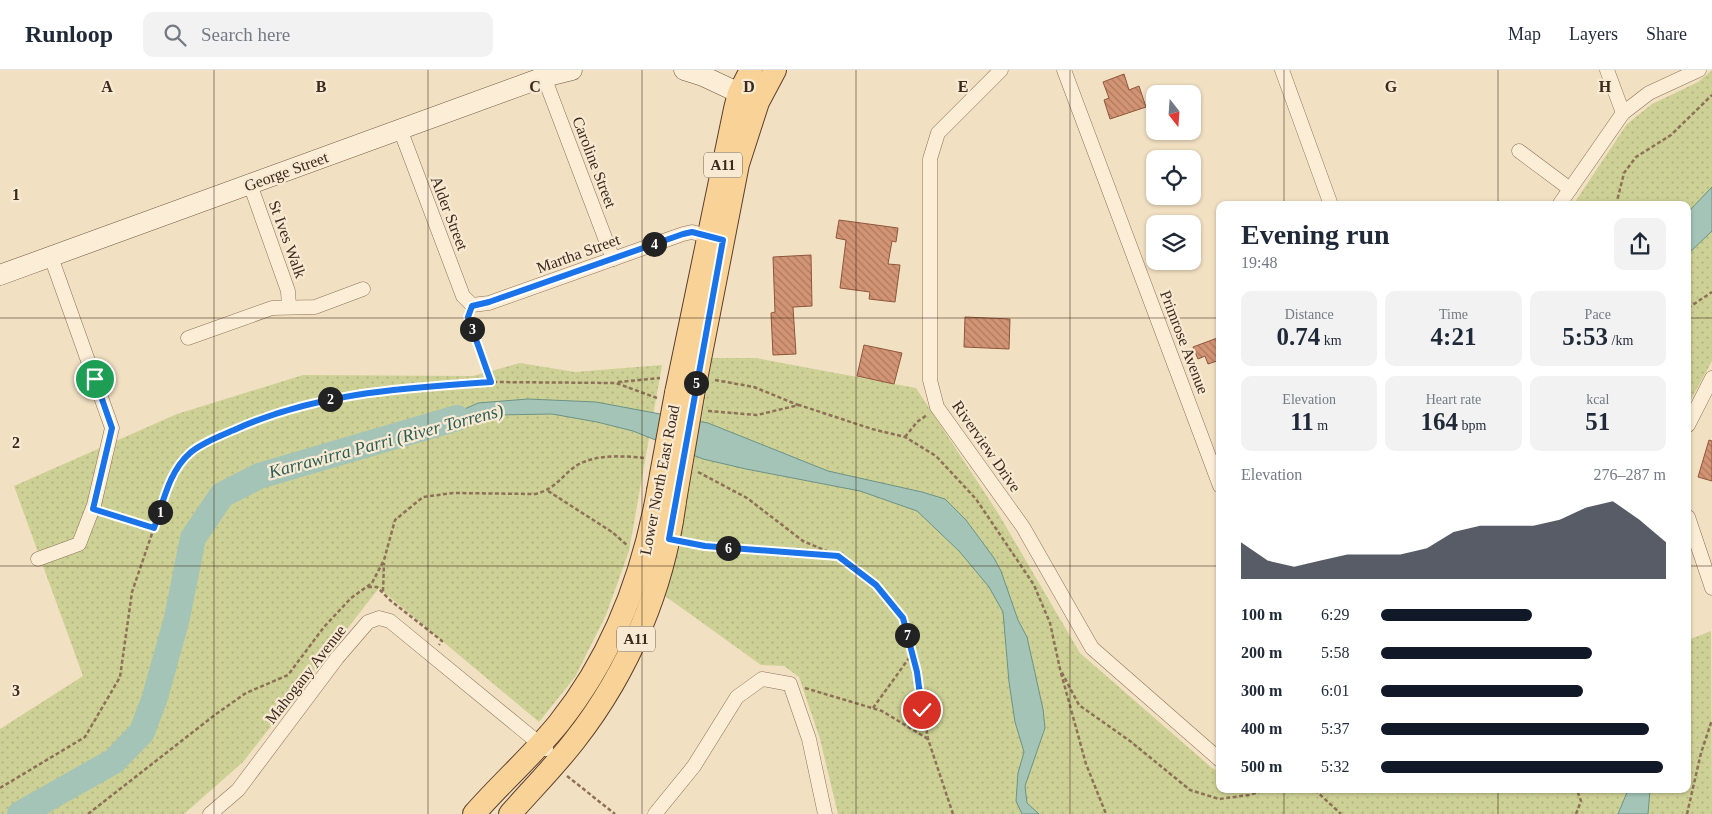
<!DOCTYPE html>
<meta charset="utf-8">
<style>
:root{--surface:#fff;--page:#f2f2f3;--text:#1f2937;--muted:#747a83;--line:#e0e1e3;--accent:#111827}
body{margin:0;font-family:Georgia,serif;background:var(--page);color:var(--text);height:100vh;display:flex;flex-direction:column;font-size:19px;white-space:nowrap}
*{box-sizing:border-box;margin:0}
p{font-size:16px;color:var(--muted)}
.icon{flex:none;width:28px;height:28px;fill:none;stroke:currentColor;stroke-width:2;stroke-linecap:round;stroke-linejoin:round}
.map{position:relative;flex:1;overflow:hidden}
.details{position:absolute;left:1216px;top:131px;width:475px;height:592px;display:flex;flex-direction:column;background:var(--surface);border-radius:10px;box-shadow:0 1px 4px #0004}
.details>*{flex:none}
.needle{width:32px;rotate:163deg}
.tools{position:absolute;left:1146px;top:15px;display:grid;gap:10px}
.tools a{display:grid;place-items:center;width:55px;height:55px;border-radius:10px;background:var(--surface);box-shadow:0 1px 4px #0004;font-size:25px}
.pin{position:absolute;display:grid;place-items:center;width:42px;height:42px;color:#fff;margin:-21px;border:2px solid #fff;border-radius:50%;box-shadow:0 1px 5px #0007}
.km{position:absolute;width:25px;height:25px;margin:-12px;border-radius:50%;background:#222;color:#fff;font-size:14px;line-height:25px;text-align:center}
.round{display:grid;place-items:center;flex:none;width:52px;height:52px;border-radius:10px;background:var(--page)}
.summary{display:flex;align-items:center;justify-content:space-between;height:85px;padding:0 25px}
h1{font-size:28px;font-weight:800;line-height:38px}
.figures{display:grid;grid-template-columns:repeat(3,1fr);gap:8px;height:85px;padding:5px 25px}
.figures div{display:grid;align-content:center;border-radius:10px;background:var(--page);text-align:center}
.figures b{font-size:25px;font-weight:800}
.figures small{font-size:14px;font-weight:400}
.figures p{font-size:14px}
.chart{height:140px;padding:10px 25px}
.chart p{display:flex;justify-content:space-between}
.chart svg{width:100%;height:90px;margin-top:5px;fill:var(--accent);opacity:.7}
ul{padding:0 25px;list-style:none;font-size:16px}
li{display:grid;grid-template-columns:80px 60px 1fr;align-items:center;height:38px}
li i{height:12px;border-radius:6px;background:var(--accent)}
header{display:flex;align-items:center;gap:30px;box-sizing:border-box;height:70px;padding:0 25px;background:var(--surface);border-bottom:1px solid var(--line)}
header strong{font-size:24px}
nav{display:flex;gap:28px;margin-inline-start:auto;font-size:18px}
.search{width:350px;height:45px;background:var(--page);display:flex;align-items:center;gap:12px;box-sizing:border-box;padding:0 18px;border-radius:10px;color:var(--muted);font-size:19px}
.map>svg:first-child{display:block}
.park{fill:url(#park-dots)}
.water{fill:#a4c4b8;stroke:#6a9386}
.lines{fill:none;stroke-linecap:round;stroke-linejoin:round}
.river{stroke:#a4c4b8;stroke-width:26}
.building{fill:url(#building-back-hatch);stroke:#8e563b}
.street-casing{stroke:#8d7057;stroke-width:15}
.secondary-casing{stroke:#6f513a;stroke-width:21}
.primary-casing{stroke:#5b3e2c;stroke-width:24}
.path{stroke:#8d7057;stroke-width:2.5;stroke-dasharray:4 2.5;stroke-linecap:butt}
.street{stroke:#fcedd6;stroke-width:14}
.secondary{stroke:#fcedd6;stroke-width:20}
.primary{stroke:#f8d296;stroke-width:22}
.primary-bridge-casing{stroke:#5b3e2c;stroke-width:24;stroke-linecap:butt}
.primary-bridge{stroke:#f8d296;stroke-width:22}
.route-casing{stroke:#fff;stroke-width:10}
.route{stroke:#1a73e8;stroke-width:6}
.grid{fill:none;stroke:#3c291d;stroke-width:1;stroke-opacity:0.55}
.labels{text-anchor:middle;stroke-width:4.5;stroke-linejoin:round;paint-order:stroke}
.shield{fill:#f8ead2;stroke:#746353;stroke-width:1}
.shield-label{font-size:15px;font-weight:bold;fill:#3c291d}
.street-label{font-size:16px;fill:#3c291d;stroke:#f8ead2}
.water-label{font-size:18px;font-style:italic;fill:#2b5d56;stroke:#f8ead2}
.grid-label{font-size:16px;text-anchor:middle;font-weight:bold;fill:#3c291d;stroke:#f8ead2;stroke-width:4.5;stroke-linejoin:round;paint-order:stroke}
</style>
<header>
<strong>Runloop</strong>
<div class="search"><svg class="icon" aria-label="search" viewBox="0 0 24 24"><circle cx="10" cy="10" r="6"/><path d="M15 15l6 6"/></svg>Search here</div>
<nav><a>Map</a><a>Layers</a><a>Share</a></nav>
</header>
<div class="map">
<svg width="1712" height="744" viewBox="0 0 1712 744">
<defs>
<pattern id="park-dots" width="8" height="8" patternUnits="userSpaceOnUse" patternTransform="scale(1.25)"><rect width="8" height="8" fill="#ced195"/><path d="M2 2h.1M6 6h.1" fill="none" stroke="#b2b380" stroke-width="1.8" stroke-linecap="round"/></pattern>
<pattern id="building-back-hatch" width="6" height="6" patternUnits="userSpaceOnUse" patternTransform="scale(1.25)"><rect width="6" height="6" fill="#d39474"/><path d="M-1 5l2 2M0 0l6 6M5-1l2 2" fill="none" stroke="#ac795f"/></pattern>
</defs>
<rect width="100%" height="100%" fill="#f2e0c2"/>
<g class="park">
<polygon points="1712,0 1712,291 1688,335 1688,135 1573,135 1627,54 1652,34 1698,12"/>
<polygon points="712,288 756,288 916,318 998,443 1080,583 1212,698 1220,702 1220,720 1688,720 1688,570 1711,561 1712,744 838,744 820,669 799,607 784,596 761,595 665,526 690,415"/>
<polygon points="520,293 575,302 662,295 629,481 606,545 575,607 539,652 379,518 243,692 184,744 0,744 0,659 83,606 14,416 177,344 303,305 473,306"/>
</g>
<g class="water">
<polygon points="1712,117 1712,161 1688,184 1688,142"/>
<polygon points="528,329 596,332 708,353 828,401 922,422 945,429 966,450 994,488 1001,501 1018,550 1027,567 1043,639 1045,658 1025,716 1027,733 1039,744 1022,744 1016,731 1018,703 1024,682 1015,652 1009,612 1003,542 989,517 959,481 917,441 860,421 746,399 703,389 633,361 597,352 552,344 497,345 423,358 478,333"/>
<polygon points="1628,720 1650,720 1648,744 1618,744"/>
</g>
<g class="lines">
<polyline class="river" points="20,744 114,691 142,662 155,627 177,548 193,468 222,425 259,406 457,348"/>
</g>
<g class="building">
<polygon points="1124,4 1129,20 1139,16 1146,37 1110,49 1104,30 1109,28 1103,12"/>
<polygon points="839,150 898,158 896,172 892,171 888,194 900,195 895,232 869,229 870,222 840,218 846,170 836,168"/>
<polygon points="811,185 812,236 793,237 796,284 773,285 771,243 775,242 773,187"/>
<polygon points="965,247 1010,249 1009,279 964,277"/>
<polygon points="1220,267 1220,290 1208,294 1205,286 1198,289 1193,277"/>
<polygon points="864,275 902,283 894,314 857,306"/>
<polygon points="1709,370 1712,371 1712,411 1698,407"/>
</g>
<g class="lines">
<g class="street-casing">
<g id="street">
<polyline points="1001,0 938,63 930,89 930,310 937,337 1023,457 1092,578 1220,690"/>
<polyline points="1064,0 1220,416"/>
<polyline points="1282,0 1331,135"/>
<polyline points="1607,0 1623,43"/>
<polyline points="544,7 613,189"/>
<polyline points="400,59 463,226 472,235 489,233 683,164 692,162 714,168"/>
<polyline points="1519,81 1570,119"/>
<polyline points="250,114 288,221 289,236"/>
<polyline points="1559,135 1623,43 1649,23 1699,0"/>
<polyline points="188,268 272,238 315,237 363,219"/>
<polyline points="1688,355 1712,308"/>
<polyline points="1688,447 1712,518"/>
<polyline points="38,489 79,474 94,435 112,358 51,187"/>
<polyline points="210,744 238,720 337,588 368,552 379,548 390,551 546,679"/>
<polyline points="655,744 694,696 737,627 762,609 790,614 809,669 825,744"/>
</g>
</g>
<g class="secondary-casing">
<g id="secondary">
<polyline points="684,0 703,6 754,30"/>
<polyline points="0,205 544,7 572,0"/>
</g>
</g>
<g class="primary-casing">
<g id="primary">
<polyline points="676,323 735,39 739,23 751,0"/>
<polyline points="693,325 738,94 758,32 775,0"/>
<path d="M474 744C501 713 533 685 559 653 613 585 643 506 658 421"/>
<path d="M510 744C531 720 555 696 575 670 629 601 664 517 675 431"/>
</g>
</g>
<g class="path">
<polyline points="1616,135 1624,103 1636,87 1671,65 1712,25"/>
<polyline points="1688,238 1712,222"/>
<polyline points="468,247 491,312"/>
<polyline points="715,310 754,317 798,335"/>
<polyline points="618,312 660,308"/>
<polyline points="708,341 757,345 799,335 872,359 905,367 936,386 976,429 1034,515 1050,553 1060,599 1079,635 1130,671 1190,720 1219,729 1249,725 1266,720"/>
<polyline points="905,367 917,352 927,345"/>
<polyline points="698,402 747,428 803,471 838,486"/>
<polyline points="548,421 612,462 627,475"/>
<polyline points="105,443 154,458"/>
<polyline points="686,472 705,476 838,486 876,515 903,548 917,602 928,669 953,744"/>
<polyline points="368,517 377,517 391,531 442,571 439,575"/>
<polyline points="383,521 384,493"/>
<polyline points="1061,603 1086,694 1106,744"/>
<polyline points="805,618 882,641 928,669"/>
<polyline points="873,638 912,584"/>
<polyline points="567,706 615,744"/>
<polyline points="0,718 85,667 120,607 132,522 170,411 190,383 218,367 266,345 315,332 395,319 491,312 616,313 657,328"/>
<polyline points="1315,720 1341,744"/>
<path d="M88 744 216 644 246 623 288 605 324 557 351 528 372 513 384 490 395 450 423 427 453 423 535 424C557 419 562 404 579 394 599 384 624 386 645 388"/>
<polyline points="1576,744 1581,731 1577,720"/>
<polyline points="1687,744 1701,683 1712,650"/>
</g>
<use href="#street" class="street"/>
<use href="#secondary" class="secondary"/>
<use href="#primary" class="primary"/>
<g class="primary-bridge-casing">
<g id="primary-bridge">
<polyline points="658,421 676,323"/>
<polyline points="675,431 693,325"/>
</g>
</g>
<use href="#primary-bridge" class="primary-bridge"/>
</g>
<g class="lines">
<g class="route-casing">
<path id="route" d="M95 309 112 358 93 439 154 458C163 433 169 401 190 383 201 373 220 366 234 360 315 323 403 318 491 312L468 247 472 236 489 232 683 164 692 162 723 170 669 469 705 476 838 486 876 515 903 548 917 602 922 640"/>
</g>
<use href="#route" class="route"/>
</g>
<path class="grid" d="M214 0V744M428 0V744M642 0V744M856 0V744M1070 0V744M1284 0V135M1498 0V135M0 248H1220M1688 248H1712M0 496H1220M1688 496H1712M1284 720V744M1498 720V744"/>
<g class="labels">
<g class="shield">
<rect x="704" y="82.5" width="38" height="25" rx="4"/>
<rect x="617" y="556.5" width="38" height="25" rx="4"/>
</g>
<g class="shield-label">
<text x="723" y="100">A11</text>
<text x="636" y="574">A11</text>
</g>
<g class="street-label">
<text transform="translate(595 92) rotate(69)" y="6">Caroline Street</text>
<text transform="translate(286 101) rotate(-20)" y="6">George Street</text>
<text transform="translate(450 143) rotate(69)" y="6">Alder Street</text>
<text transform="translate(288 169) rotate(70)" y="6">St Ives Walk</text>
<text transform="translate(578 183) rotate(-20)" y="6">Martha Street</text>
<text transform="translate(1185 272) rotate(69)" y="6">Primrose Avenue</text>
<text transform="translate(987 376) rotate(55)" y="6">Riverview Drive</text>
<text transform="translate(659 410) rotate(-79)" y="6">Lower North East Road</text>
<text transform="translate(305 604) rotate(-52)" y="6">Mahogany Avenue</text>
</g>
<g class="water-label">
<text transform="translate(386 371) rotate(-15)" y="6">Karrawirra Parri (River Torrens)</text>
</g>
</g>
<g class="grid-label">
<text x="107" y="22">A</text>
<text x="321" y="22">B</text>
<text x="535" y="22">C</text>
<text x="749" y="22">D</text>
<text x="963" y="22">E</text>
<text x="1391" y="22">G</text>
<text x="1605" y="22">H</text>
<text x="16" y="130">1</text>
<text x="16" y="378">2</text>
<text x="16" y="626">3</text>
</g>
</svg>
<div class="tools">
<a><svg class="needle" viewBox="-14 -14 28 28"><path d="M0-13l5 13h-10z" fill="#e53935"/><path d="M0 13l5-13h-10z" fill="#747a83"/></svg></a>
<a><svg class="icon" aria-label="locate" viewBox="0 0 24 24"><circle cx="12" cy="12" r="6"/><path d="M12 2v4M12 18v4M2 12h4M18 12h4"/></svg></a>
<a><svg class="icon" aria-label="layers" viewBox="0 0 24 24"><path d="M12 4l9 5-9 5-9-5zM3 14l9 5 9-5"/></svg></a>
</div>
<div class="pin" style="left:95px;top:309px;background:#1e9e55"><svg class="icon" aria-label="arrive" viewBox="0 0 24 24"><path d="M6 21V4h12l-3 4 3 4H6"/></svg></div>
<div class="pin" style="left:922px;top:640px;background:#d93025"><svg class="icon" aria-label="check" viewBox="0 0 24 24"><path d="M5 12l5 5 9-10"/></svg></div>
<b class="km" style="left:160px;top:442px">1</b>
<b class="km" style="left:330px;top:329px">2</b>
<b class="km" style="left:472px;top:259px">3</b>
<b class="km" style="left:654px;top:174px">4</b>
<b class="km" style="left:696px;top:313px">5</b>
<b class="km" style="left:728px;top:478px">6</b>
<b class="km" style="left:907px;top:565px">7</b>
<section class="details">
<div class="summary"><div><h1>Evening run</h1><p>19:48</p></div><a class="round"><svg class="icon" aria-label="share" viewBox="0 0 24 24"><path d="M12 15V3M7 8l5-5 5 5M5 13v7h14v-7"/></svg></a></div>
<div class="figures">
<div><p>Distance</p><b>0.74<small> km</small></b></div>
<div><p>Time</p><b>4:21</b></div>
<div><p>Pace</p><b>5:53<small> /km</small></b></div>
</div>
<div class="figures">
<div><p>Elevation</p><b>11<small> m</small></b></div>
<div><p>Heart rate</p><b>164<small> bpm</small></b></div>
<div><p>kcal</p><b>51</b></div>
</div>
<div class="chart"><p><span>Elevation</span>276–287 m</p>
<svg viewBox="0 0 160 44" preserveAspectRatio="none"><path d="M0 44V26L10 35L20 38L30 35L40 32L50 32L60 32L70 29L80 21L90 18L100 18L110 18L120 15L130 9L140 6L150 15L160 26V44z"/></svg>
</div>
<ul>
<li><b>100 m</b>6:29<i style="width:53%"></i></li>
<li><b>200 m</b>5:58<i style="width:74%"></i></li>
<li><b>300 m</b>6:01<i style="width:71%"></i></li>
<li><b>400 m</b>5:37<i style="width:94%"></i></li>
<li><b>500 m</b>5:32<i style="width:99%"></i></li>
</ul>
</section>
</div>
